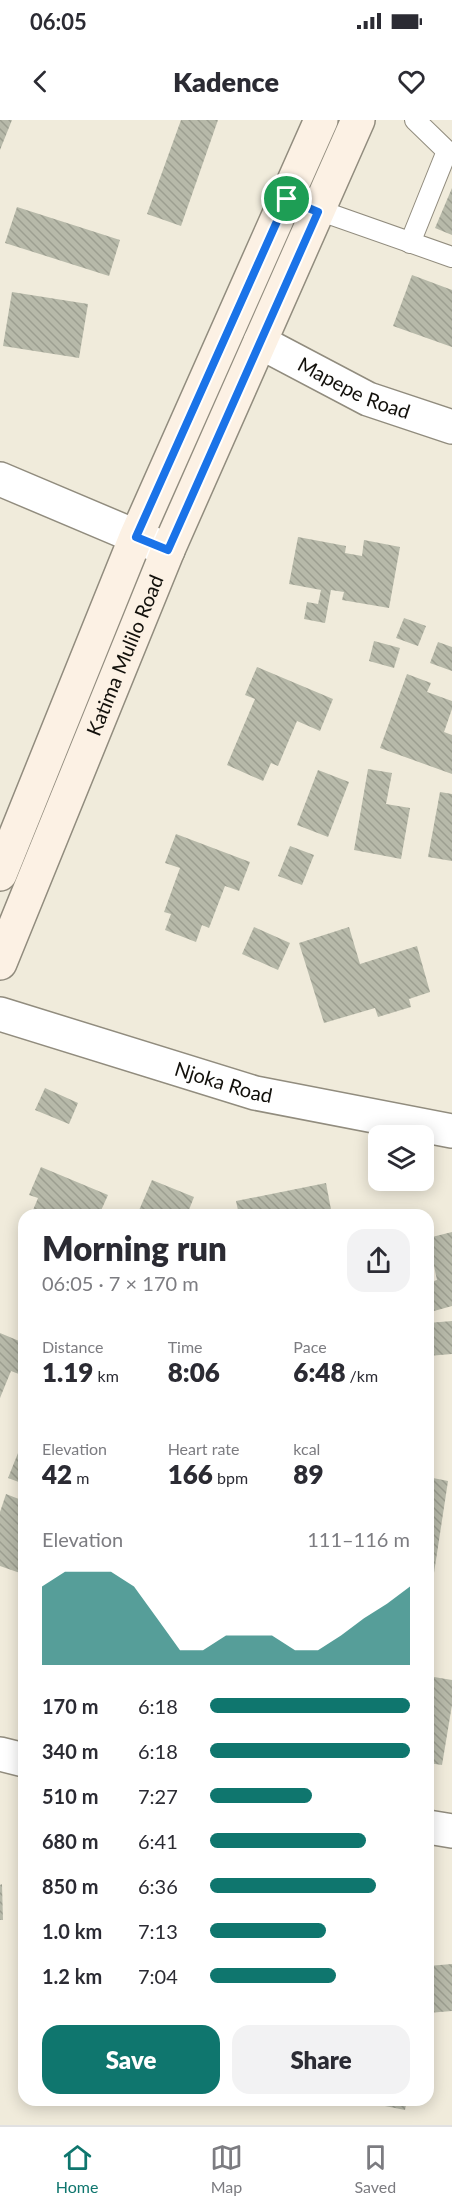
<!DOCTYPE html>
<meta charset="utf-8">
<style>
:root{--surface:#fff;--page:#f2f2f3;--text:#2b2b33;--muted:#7c7c81;--line:#e1e1e2;--accent:#0f766e}
body{margin:0;font-family:Lato,sans-serif;background:var(--page);color:var(--text);height:100vh;display:flex;flex-direction:column;font-size:22px;white-space:nowrap}
*{box-sizing:border-box;margin:0}
p{font-size:20px;color:var(--muted)}
.icon{flex:none;width:33px;height:33px;fill:none;stroke:currentColor;stroke-width:2;stroke-linecap:round;stroke-linejoin:round}
.map{position:relative;flex:1;overflow:hidden}
.details{position:absolute;left:18px;top:1089px;width:416px;height:897px;display:flex;flex-direction:column;background:var(--surface);border-radius:18px;box-shadow:0 3px 15px #0003}
.details>*{flex:none}
.buttons{position:absolute;left:368px;top:1005px;display:grid;gap:12px}
.buttons a{display:grid;place-items:center;width:66px;height:66px;border-radius:12px;background:var(--surface);box-shadow:0 3px 15px #0003;font-size:30px}
.pin{position:absolute;display:grid;place-items:center;width:51px;height:51px;color:#fff;margin:-26px;border:3px solid #fff;border-radius:50%;box-shadow:0 2px 6px #0007}
.round{display:grid;place-items:center;flex:none;width:63px;height:63px;border-radius:18px;background:var(--page)}
.summary{display:flex;align-items:center;justify-content:space-between;height:102px;padding:0 24px}
h1{font-size:33px;font-weight:800;line-height:45px}
.stats{display:grid;grid-template-columns:repeat(3,1fr);gap:9px;height:102px;padding:6px 24px}
.stats div{display:grid;align-content:center}
.stats b{font-size:26px;font-weight:800}
.stats small{font-size:16px;font-weight:400}
.stats p{font-size:16px}
.chart{height:168px;padding:12px 24px}
.chart p{display:flex;justify-content:space-between}
.chart svg{width:100%;height:108px;margin-top:6px;fill:var(--accent);opacity:.7}
.button{display:flex;gap:12px;margin-top:auto;padding:12px 24px}
.button a{flex:1;height:69px;border-radius:18px;background:var(--accent);color:#fff;font-size:24px;font-weight:800;line-height:69px;text-align:center}
.button a+a{background:var(--page);color:var(--text)}
ul{padding:0 24px;list-style:none;font-size:20px}
li{display:grid;grid-template-columns:96px 72px 1fr;align-items:center;height:45px}
li i{height:15px;border-radius:8px;background:var(--accent)}
.status{display:flex;justify-content:space-between;align-items:center;height:42px;padding:0 30px;background:var(--surface);direction:ltr}
.status svg{height:16px;fill:currentColor}
header{display:flex;justify-content:space-between;align-items:center;height:78px;padding:0 24px;background:var(--surface);font-size:27px;font-weight:800}
.tabs{display:flex;justify-content:space-around;align-items:center;height:84px;border-top:2px solid var(--line);background:var(--surface);font-size:16px;color:var(--muted)}
.tabs a{display:grid;justify-items:center;gap:3px}
.tabs .on{color:var(--accent)}
.map>svg:first-child{display:block}
.building{fill:url(#building-back-hatch)}
.lines{fill:none;stroke-linecap:round;stroke-linejoin:round}
.lane-casing{stroke:#918c7e;stroke-width:22}
.street-casing{stroke:#918c7e;stroke-width:36}
.secondary-casing{stroke:#918c7e;stroke-width:36}
.lane{stroke:#fff;stroke-width:20}
.street{stroke:#fff;stroke-width:33}
.secondary{stroke:#fcf1e4;stroke-width:33}
.route-casing{stroke:#fff;stroke-width:12}
.route{stroke:#1a73e8;stroke-width:8}
.labels{text-anchor:middle;stroke-width:5;stroke-linejoin:round;paint-order:stroke}
.street-label{font-size:20px;fill:#12100b;stroke:#f0ebdb}
</style>
<div class="status"><b>06:05</b><svg viewBox="0 0 49 12"><path d="M0 12V9h3v3zM5 12V6h3v6zM10 12V3h3v9zM15 12V0h3v12zM26 1h20v11H26zM47 4h2v5h-2z"/></svg></div>
<header><svg class="icon" aria-label="back" viewBox="0 0 24 24"><path d="M15 5l-7 7 7 7"/></svg>Kadence<svg class="icon" aria-label="heart" viewBox="0 0 24 24"><path d="M12 20l-8-8c-3-5 5-10 8-4 3-6 11-1 8 4z"/></svg></header>
<div class="map">
<svg width="452" height="2005" viewBox="0 0 452 2005">
<defs>
<pattern id="building-back-hatch" width="6" height="6" patternUnits="userSpaceOnUse" patternTransform="scale(1.5)"><rect width="6" height="6" fill="#b7b9a9"/><path d="M-1 5l2 2M0 0l6 6M5-1l2 2" fill="none" stroke="#9c9e90"/></pattern>
</defs>
<rect width="100%" height="100%" fill="#f0ebdb"/>
<g class="building">
<polygon points="0,0 12,0 0,30"/>
<polygon points="181,0 218,0 181,106 147,94"/>
<polygon points="452,68 452,115 435,108"/>
<polygon points="17,87 120,120 109,156 5,123"/>
<polygon points="412,155 452,170 452,227 393,206"/>
<polygon points="12,172 88,184 79,238 3,226"/>
<polygon points="298,417 346,426 345,433 362,436 364,420 400,427 389,488 342,480 344,472 331,470 325,503 304,499 307,482 318,484 321,470 289,464"/>
<polygon points="404,498 426,506 418,526 396,518"/>
<polygon points="374,521 400,528 394,548 369,541"/>
<polygon points="438,522 452,527 452,551 430,543"/>
<polygon points="257,547 333,579 320,611 297,601 278,646 271,643 263,661 227,645 255,579 245,575"/>
<polygon points="407,554 431,563 427,572 452,581 452,589 444,612 452,615 452,654 380,628"/>
<polygon points="368,649 392,653 386,684 410,688 401,739 354,730"/>
<polygon points="318,650 349,662 328,717 297,705"/>
<polygon points="440,672 452,674 452,741 428,737"/>
<polygon points="176,714 250,742 239,771 225,766 209,808 202,805 196,822 165,810 171,794 164,792 180,748 165,743"/>
<polygon points="290,726 314,735 302,765 278,756"/>
<polygon points="254,807 290,823 278,850 242,834"/>
<polygon points="349,807 360,844 417,826 430,872 409,879 411,887 378,897 375,888 324,903 299,823"/>
<polygon points="45,968 78,983 69,1004 35,990"/>
<polygon points="41,1047 108,1075 99,1095 31,1095 38,1078 29,1075"/>
<polygon points="152,1060 194,1077 187,1095 137,1095"/>
<polygon points="326,1063 332,1095 239,1095 236,1081"/>
<polygon points="452,1112 452,1186 434,1191 428,1163 437,1160 428,1118"/>
<polygon points="452,1201 452,1234 428,1236 428,1203"/>
<polygon points="0,1213 24,1223 24,1256 11,1251 0,1278"/>
<polygon points="24,1318 24,1364 8,1358"/>
<polygon points="428,1357 448,1361 432,1466 428,1466"/>
<polygon points="6,1374 24,1381 24,1442 20,1453 0,1446 0,1392"/>
<polygon points="428,1556 452,1560 452,1585 442,1645 428,1643"/>
<polygon points="2,1764 3,1800 0,1800 0,1765"/>
<polygon points="452,1844 452,1891 428,1893 428,1846"/>
<polygon points="355,1980 407,1980 405,1990"/>
</g>
<g class="lines">
<g class="lane-casing">
<g id="lane">
<polyline points="415,0 447,31 452,33"/>
<polyline points="287,79 452,137"/>
<polyline points="410,123 447,31"/>
</g>
</g>
<g class="street-casing">
<g id="street">
<path id="s1" d="M260 222 368 279 452 307"/>
<polyline points="0,359 168,430"/>
<path id="s2" d="M0 894 255 973 452 1011"/>
<polyline points="0,1634 24,1640"/>
<polyline points="428,1707 452,1711"/>
</g>
</g>
<g class="secondary-casing">
<g id="secondary">
<polyline points="0,754 136,417 321,0"/>
<path id="s3" d="M0 843 168 430 358 0"/>
</g>
</g>
<use href="#lane" class="lane"/>
<use href="#street" class="street"/>
<use href="#secondary" class="secondary"/>
</g>
<g class="lines">
<g class="route-casing">
<polygon id="route" points="287,79 318,92 168,430 136,417"/>
</g>
<use href="#route" class="route"/>
</g>
<g class="labels">
<g class="street-label">
<text dy="7" stroke="none"><textPath href="#s1" startOffset="105">Mapepe Road</textPath></text>
<text dy="7" stroke="none"><textPath href="#s3" startOffset="332">Katima Mulilo Road</textPath></text>
<text dy="7" stroke="none"><textPath href="#s2" startOffset="234">Njoka Road</textPath></text>
</g>
</g>
</svg>
<div class="buttons">
<a><svg class="icon" aria-label="layers" viewBox="0 0 24 24"><path d="M12 4l9 5-9 5-9-5zM3 14l9 5 9-5"/></svg></a>
</div>
<div class="pin" style="left:287px;top:79px;background:#1e9e55"><svg class="icon" aria-label="arrive" viewBox="0 0 24 24"><path d="M6 21V4h12l-3 4 3 4H6"/></svg></div>
<section class="details">
<div class="summary"><div><h1>Morning run</h1><p>06:05 · 7 × 170 m</p></div><a class="round"><svg class="icon" aria-label="share" viewBox="0 0 24 24"><path d="M12 15V3M7 8l5-5 5 5M5 13v7h14v-7"/></svg></a></div>
<div class="stats">
<div><p>Distance</p><b>1.19<small> km</small></b></div>
<div><p>Time</p><b>8:06</b></div>
<div><p>Pace</p><b>6:48<small> /km</small></b></div>
</div>
<div class="stats">
<div><p>Elevation</p><b>42<small> m</small></b></div>
<div><p>Heart rate</p><b>166<small> bpm</small></b></div>
<div><p>kcal</p><b>89</b></div>
</div>
<div class="chart"><p><span>Elevation</span>111–116 m</p>
<svg viewBox="0 0 160 44" preserveAspectRatio="none"><path d="M0 44V12L10 6L20 6L30 6L40 12L50 25L60 38L70 38L80 32L90 32L100 32L110 38L120 38L130 32L140 25L150 19L160 12V44z"/></svg>
</div>
<ul>
<li><b>170 m</b>6:18<i style="width:100%"></i></li>
<li><b>340 m</b>6:18<i style="width:100%"></i></li>
<li><b>510 m</b>7:27<i style="width:51%"></i></li>
<li><b>680 m</b>6:41<i style="width:78%"></i></li>
<li><b>850 m</b>6:36<i style="width:83%"></i></li>
<li><b>1.0 km</b>7:13<i style="width:58%"></i></li>
<li><b>1.2 km</b>7:04<i style="width:63%"></i></li>
</ul>
<div class="button"><a>Save</a><a>Share</a></div>
</section>
</div>
<nav class="tabs">
<a class="on"><svg class="icon" aria-label="home" viewBox="0 0 24 24"><path d="M3 11l9-7 9 7M6 9v11h12V9"/></svg>Home</a>
<a><svg class="icon" aria-label="map" viewBox="0 0 24 24"><path d="M3 6l6-2 6 2 6-2v14l-6 2-6-2-6 2zM9 4v14M15 6v14"/></svg>Map</a>
<a><svg class="icon" aria-label="saved" viewBox="0 0 24 24"><path d="M7 4h10v16l-5-4-5 4z"/></svg>Saved</a>
</nav>
